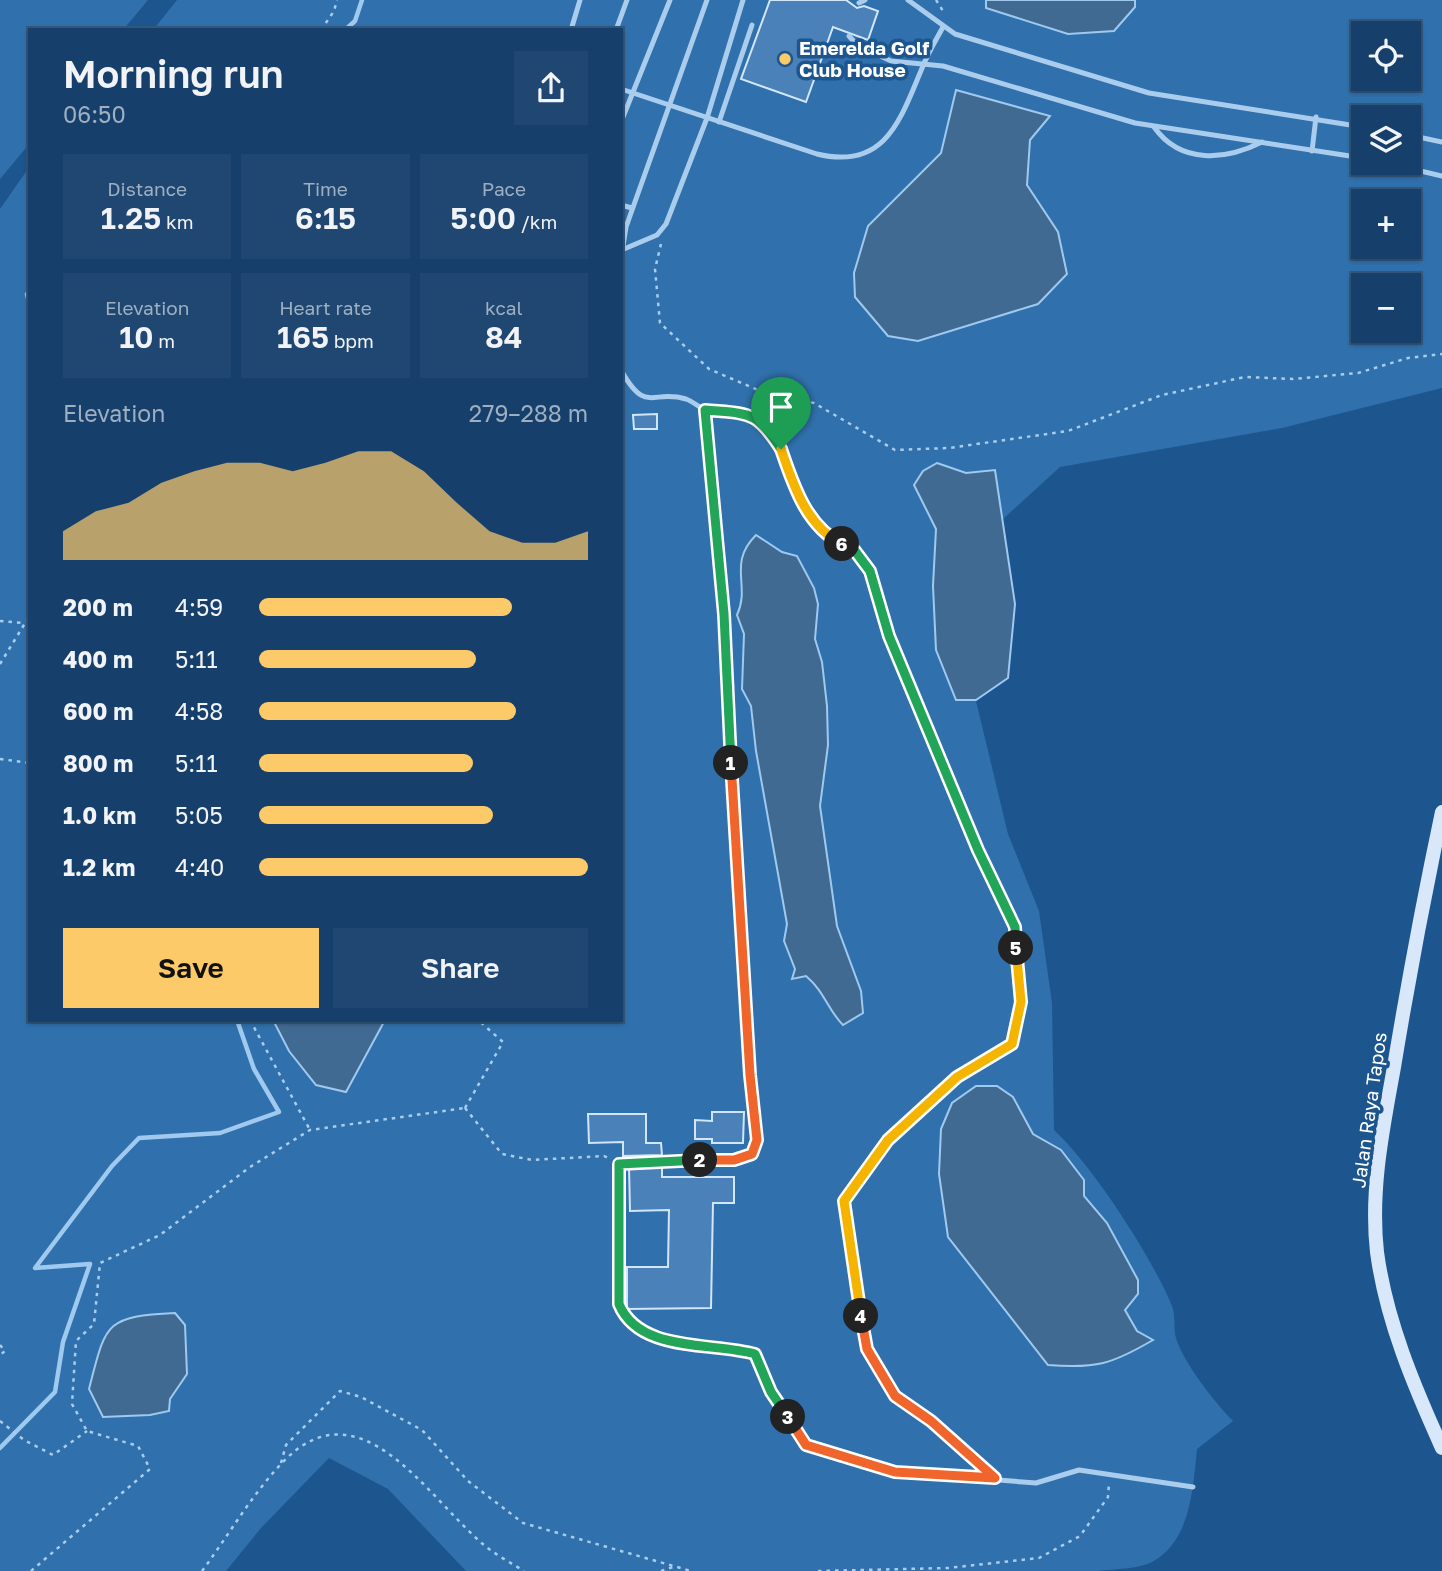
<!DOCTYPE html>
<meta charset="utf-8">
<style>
:root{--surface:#16406b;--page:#1f4771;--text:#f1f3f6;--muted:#9eafc1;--line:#35597e;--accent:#fdca6a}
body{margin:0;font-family:"Golos Text",sans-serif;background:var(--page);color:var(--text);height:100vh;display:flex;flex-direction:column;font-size:26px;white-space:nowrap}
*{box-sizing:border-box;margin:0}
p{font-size:23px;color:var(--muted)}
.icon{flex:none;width:38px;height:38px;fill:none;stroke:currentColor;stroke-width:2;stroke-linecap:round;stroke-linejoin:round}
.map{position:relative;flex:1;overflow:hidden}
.details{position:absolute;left:28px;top:28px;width:595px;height:994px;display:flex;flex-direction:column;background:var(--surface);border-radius:0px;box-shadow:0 2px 5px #0004,0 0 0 2px var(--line)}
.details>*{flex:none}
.controls{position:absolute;left:1351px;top:21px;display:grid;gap:14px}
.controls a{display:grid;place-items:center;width:70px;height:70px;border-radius:0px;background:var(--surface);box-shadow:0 2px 5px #0004,0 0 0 2px var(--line);font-size:35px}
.pin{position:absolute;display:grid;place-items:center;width:60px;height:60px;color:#fff;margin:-72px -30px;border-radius:50% 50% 50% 0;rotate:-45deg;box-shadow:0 0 7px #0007}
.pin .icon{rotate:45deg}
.km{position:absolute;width:35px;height:35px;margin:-18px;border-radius:50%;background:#222;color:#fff;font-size:19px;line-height:35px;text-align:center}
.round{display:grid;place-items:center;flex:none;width:74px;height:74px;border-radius:0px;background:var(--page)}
.summary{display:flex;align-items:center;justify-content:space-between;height:119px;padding:0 35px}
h1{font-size:38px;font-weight:600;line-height:52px}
.figures{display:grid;grid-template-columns:repeat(3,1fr);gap:10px;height:119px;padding:7px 35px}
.figures div{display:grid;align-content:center;border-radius:0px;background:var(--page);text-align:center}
.figures b{font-size:30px;font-weight:600}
.figures small{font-size:19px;font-weight:400}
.figures p{font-size:19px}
.chart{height:196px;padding:14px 35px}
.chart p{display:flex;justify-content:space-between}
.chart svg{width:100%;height:126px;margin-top:7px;fill:var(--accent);opacity:.7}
.cta{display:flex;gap:14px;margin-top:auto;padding:14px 35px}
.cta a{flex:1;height:80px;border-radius:0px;background:var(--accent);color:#111;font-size:28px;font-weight:600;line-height:80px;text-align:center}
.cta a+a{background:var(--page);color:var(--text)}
ul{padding:0 35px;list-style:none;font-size:23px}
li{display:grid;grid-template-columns:112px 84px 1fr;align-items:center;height:52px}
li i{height:18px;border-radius:9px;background:var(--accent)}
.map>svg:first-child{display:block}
.green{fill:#3070ac;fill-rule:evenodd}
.water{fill:#416a93;stroke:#9fc9ef;stroke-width:2}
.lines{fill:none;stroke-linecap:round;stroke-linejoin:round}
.stream{stroke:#9fc9ef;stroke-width:4.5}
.building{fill:#4a81b8;stroke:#d1e6fa;stroke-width:2}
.path{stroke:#abcded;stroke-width:2.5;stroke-dasharray:3.5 5;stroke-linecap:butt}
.lane{stroke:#abcded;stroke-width:5}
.secondary{stroke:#d8e8fa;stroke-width:14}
.split-1-casing{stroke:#fff;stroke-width:14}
.split-2-casing{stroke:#fff;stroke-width:14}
.split-3-casing{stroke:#fff;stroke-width:14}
.split-4-casing{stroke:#fff;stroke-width:14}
.split-5-casing{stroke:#fff;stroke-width:14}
.split-6-casing{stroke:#fff;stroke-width:14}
.split-7-casing{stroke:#fff;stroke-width:14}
.split-1{stroke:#22a559;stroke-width:9}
.split-2{stroke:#f0652b;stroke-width:9}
.split-3{stroke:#22a559;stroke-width:9}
.split-4{stroke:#f0652b;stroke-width:9}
.split-5{stroke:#f5b400;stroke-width:9}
.split-6{stroke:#22a559;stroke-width:9}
.split-7{stroke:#f5b400;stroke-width:9}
.poi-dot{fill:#fdca6a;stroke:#1d558f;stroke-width:2.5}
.labels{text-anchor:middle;stroke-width:7;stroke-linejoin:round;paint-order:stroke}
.poi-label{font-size:19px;font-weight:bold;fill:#fff;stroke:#1d558f;text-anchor:start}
.street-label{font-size:19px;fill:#fff;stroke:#1d558f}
</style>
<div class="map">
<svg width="1442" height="1571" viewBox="0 0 1442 1571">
<rect width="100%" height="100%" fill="#1d558f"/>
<g class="green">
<polygon points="0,0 148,0 123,30 30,30 30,143 0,179"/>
<path d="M177 0H1442V388L1282 428 1060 467 1003 519 1015 604 1008 678 976 701 1008 834 1039 911 1052 1003 1054 1130C1092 1165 1152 1257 1172 1306 1176 1316 1173 1328 1176 1338 1183 1362 1215 1403 1233 1421L1197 1449C1193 1488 1191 1541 1152 1562 1139 1569 1113 1569 1098 1571H466L388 1489 329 1458 261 1528 226 1571H0V209L30 166V1020H621V30H153ZM1363 33H1409V79H1363ZM1363 117H1409V163H1363ZM1363 201H1409V247H1363ZM1363 285H1409V331H1363Z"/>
</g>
<g class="water">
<polygon points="986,0 1135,0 1135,7 1114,31 1068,34 986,8"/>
<polygon points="956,90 1050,116 1030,140 1027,185 1058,232 1067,274 1038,304 918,341 888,336 855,297 854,273 868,226 941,153"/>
<polygon points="937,463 966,473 995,470 1015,604 1008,678 976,700 956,700 936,650 933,586 936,529 914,485 923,471"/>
<path d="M756 535 782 552 797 556 814 588 818 604 815 639 822 662 827 706 828 745 820 806 837 926 861 991 863 1013 843 1025C827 1009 825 992 806 976L792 979 795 969 784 941 787 924 756 751 751 706 742 689 744 634 737 615C751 585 727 564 756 535Z"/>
<polygon points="273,1020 385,1020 346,1092 316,1085 289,1051"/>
<path d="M976 1086H997L1013 1097 1033 1134 1061 1150 1084 1180V1196L1107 1223 1138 1280V1294L1125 1310 1137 1331 1153 1340C1112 1364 1096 1369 1048 1365L948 1237 939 1174 941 1129 952 1103Z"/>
<path d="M175 1313 185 1325 187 1374 170 1399 169 1411 150 1415 103 1417 89 1389C106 1324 104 1316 175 1313Z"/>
</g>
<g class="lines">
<g class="stream">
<polyline points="345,30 355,21 362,0"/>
<polyline points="30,292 27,294 30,307"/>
<polyline points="0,1448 55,1392 63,1342 90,1264 35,1268 112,1166 139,1138 220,1133 279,1112 254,1069 237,1020"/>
</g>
</g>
<g class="building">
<polygon points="770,0 846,0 857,8 864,6 878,11 868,40 833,27 806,102 741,79"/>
<polygon points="657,414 657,429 634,429 633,415"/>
<polygon points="712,1112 744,1112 743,1143 712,1143 712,1139 695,1139 695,1120 712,1121"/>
<polygon points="588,1114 646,1114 646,1143 661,1143 662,1155 623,1156 623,1142 589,1143"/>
<polygon points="629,1166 662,1166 662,1177 734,1177 734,1203 713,1203 711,1308 627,1309 627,1267 668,1267 669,1210 630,1211"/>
</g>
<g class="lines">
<g class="path">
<polyline points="936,0 943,11"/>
<polyline points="321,30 334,11 337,0"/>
<polyline points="661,244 655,269 660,323 709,369 765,393 814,403 895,450 949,448 1068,431 1162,395 1245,377 1293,379 1358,373 1408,358 1442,354"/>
<polyline points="715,411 747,414 765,424 781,449 798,497 832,539 855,551 870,571 889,636 978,850 1015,927 1021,1002 1012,1044 957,1077 888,1140 844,1201 867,1349 895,1397 931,1421 981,1468"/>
<polyline points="0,621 24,623"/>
<polyline points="0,664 30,615"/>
<polyline points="0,759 30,763"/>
<polyline points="250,1020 310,1130"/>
<polyline points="465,1108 502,1154 532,1160 604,1156 610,1159"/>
<polyline points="465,1108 503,1042 478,1020"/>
<polyline points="0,1345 5,1351 0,1355"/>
<polyline points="0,1421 24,1440 53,1455 87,1431"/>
<polyline points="281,1463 286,1445 340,1391 361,1397 422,1430 468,1481 523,1523 691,1571"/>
<polyline points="31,1571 150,1469 138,1446 87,1431 72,1404 76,1341 94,1324 100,1263 160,1235 250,1167 310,1130 465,1108"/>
<path d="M202 1571C228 1536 251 1496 281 1464 359 1380 427 1497 484 1545 496 1555 511 1563 524 1571"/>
<polyline points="661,1571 673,1567"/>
<polyline points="818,1571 948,1568 1039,1558 1080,1536 1108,1497 1109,1483"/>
</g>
<g class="lane">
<polyline points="908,0 955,34 1149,93 1363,127"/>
<polyline points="859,3 865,0"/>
<polyline points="571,30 580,0"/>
<polyline points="616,30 627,0"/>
<polyline points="849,36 857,45 891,61 943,66 1135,123 1363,158"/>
<path d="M621 89 817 154C887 171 901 117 923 66 928 53 936 40 943 27"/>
<polyline points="621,122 670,0"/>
<polyline points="719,122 752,25"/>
<path d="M1154 127C1181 165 1226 160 1262 142"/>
<polyline points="1409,135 1442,142"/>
<polyline points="1312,151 1316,117"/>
<polyline points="1387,163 1442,176"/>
<polyline points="621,205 632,208"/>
<polyline points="624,249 657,235 666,224 707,118 743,0"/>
<polyline points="621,259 626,227 707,0"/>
<path d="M621 370C646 415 652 389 686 399 692 401 699 407 705 410L708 428 724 614 749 1075 757 1140 752 1154 734 1160 626 1161 619 1164 617 1285 623 1315 637 1328 677 1342 755 1354 771 1392 806 1445 895 1472 1036 1483 1079 1470 1193 1487"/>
</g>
<path class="secondary" d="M1442 812C1424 897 1408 982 1394 1067 1383 1128 1370 1190 1377 1252 1386 1320 1414 1386 1442 1448"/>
</g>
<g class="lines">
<g class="split-1-casing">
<path id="split-1" d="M731 763 724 614 705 410C749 414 756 410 781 449"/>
</g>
<g class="split-2-casing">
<polyline id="split-2" points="700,1160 734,1160 752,1154 757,1140 750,1075 731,763"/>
</g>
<g class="split-3-casing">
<path id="split-3" d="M700 1160 619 1164V1304C639 1353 713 1342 755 1354L771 1392 788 1417"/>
</g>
<g class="split-4-casing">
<polyline id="split-4" points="788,1417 806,1445 895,1472 995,1478 931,1421 895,1396 867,1349 861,1316"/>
</g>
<g class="split-5-casing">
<polyline id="split-5" points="861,1316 844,1201 888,1140 957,1077 1012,1044 1021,1002 1016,948"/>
</g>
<g class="split-6-casing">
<polyline id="split-6" points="842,544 855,551 870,571 889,636 978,850 1015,927 1016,948"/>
</g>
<g class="split-7-casing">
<path id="split-7" d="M781 449C793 484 806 526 842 544"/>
</g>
<use href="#split-1" class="split-1"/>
<use href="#split-2" class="split-2"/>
<use href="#split-3" class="split-3"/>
<use href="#split-4" class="split-4"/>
<use href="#split-5" class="split-5"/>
<use href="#split-6" class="split-6"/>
<use href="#split-7" class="split-7"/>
</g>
<circle class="poi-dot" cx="785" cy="59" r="7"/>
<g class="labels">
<g class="poi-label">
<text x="799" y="55">Emerelda Golf<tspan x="799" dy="22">Club House</tspan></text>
</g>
<g class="street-label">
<text transform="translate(1369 1110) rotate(-82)" y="7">Jalan Raya Tapos</text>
</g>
</g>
</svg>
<div class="controls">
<a><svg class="icon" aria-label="locate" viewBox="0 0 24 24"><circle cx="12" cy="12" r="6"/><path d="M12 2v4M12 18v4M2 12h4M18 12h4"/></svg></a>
<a><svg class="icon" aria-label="layers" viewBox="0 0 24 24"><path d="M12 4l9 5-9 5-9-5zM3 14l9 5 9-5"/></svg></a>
<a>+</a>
<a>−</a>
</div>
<div class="pin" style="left:781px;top:449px;background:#1e9e55"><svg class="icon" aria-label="arrive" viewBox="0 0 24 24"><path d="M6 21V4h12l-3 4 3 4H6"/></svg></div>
<b class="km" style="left:731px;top:763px">1</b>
<b class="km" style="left:700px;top:1160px">2</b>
<b class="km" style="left:788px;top:1417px">3</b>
<b class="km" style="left:861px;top:1316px">4</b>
<b class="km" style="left:1016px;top:948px">5</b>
<b class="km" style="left:842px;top:544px">6</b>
<section class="details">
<div class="summary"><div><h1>Morning run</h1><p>06:50</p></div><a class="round"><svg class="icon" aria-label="share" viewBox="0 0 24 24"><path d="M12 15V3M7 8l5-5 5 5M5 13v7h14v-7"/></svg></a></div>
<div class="figures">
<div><p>Distance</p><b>1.25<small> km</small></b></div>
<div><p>Time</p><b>6:15</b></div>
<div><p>Pace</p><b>5:00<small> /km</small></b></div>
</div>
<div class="figures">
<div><p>Elevation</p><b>10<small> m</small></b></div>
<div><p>Heart rate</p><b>165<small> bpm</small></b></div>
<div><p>kcal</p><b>84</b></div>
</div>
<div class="chart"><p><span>Elevation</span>279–288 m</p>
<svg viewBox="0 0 160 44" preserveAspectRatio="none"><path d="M0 44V34L10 27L20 24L30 17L40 13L50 10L60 10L70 13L80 10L90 6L100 6L110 13L120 24L130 34L140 38L150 38L160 34V44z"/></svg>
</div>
<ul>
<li><b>200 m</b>4:59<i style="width:77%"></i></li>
<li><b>400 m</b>5:11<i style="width:66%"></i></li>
<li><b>600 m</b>4:58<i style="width:78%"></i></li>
<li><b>800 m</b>5:11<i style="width:65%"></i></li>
<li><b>1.0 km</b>5:05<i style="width:71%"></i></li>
<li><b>1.2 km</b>4:40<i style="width:100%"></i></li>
</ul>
<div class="cta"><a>Save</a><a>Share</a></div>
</section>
</div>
